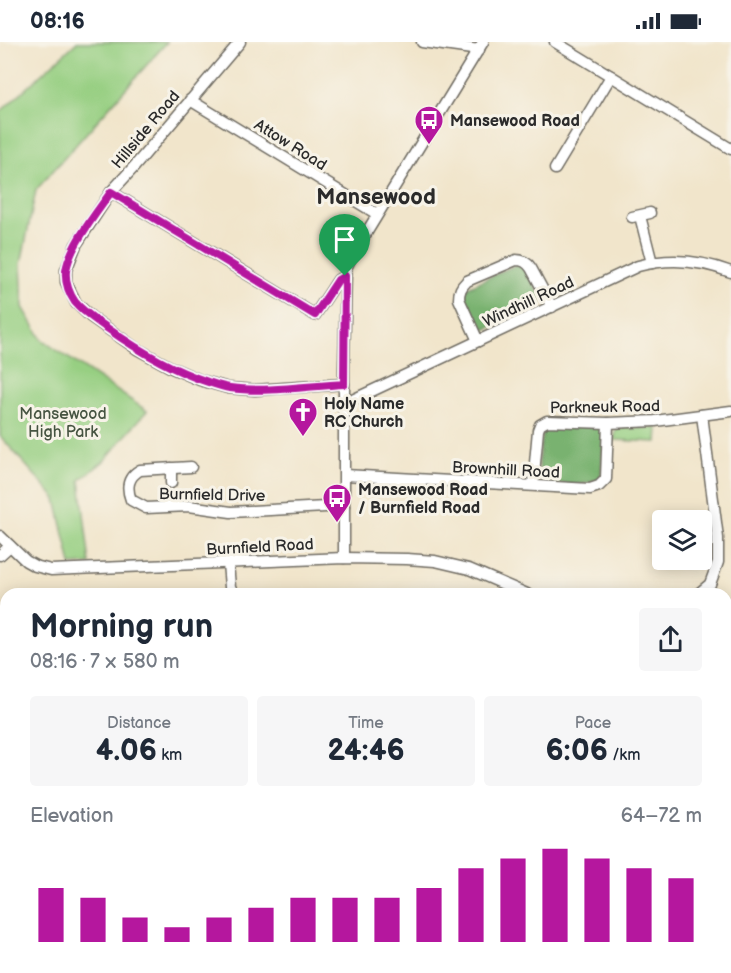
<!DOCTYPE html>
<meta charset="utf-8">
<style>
:root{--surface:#fff;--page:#f6f6f7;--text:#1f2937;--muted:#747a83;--accent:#b5179e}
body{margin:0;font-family:"Balsamiq Sans",sans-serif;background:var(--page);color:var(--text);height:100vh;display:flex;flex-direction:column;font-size:22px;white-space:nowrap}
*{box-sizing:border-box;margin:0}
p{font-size:20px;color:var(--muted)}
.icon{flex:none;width:33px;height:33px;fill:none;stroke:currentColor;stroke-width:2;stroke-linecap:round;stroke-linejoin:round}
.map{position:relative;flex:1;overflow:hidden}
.panel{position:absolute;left:0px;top:546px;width:732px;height:386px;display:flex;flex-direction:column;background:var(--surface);border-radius:18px 18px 0 0;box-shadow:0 3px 15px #0003}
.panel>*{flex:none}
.buttons{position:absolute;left:652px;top:468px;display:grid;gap:12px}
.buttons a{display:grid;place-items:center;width:60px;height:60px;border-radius:6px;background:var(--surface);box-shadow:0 3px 15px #0003;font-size:30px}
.pin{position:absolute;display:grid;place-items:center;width:51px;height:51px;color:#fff;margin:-62px -26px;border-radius:50% 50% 50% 0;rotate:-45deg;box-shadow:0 0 6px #0007}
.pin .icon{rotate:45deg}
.round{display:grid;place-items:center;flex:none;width:63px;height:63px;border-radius:6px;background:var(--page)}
.overview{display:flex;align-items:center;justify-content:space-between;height:102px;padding:0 30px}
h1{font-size:33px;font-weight:600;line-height:45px}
.metrics{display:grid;grid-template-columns:repeat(3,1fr);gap:9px;height:102px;padding:6px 30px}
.metrics div{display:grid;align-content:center;border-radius:6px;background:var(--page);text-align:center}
.metrics b{font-size:30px;font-weight:600}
.metrics small{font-size:16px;font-weight:400}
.metrics p{font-size:16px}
.chart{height:168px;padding:12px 30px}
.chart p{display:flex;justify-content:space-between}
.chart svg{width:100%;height:108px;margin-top:6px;stroke:var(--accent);stroke-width:6}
.status{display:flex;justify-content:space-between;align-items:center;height:42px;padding:0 30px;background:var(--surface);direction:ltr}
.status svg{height:16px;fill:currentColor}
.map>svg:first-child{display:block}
.green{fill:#97cf82;stroke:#617d56;stroke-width:1.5}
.forest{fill:#79b270;stroke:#526e4e;stroke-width:1.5}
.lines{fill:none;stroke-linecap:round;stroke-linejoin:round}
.minor-casing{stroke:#706c63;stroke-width:13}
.minor{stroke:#fff;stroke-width:10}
.rail{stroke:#2b2b2b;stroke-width:3;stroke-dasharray:9 4.5;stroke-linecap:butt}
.route-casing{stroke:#fff;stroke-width:12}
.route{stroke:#b5179e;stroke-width:8}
.labels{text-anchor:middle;stroke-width:6;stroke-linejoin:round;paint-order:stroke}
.poi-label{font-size:16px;font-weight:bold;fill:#2b2b2b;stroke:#f7f3e8;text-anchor:start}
.street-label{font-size:16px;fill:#2b2b2b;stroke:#f7f3e8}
.park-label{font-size:16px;fill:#465441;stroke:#f7f3e8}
.district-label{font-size:22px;font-weight:bold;fill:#2b2b2b;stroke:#f7f3e8}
</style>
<div class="status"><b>08:16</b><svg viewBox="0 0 49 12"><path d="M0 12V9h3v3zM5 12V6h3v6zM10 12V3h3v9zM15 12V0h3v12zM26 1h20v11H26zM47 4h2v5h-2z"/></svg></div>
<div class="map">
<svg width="731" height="931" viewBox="0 0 731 931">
<rect width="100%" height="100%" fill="#f7f3e8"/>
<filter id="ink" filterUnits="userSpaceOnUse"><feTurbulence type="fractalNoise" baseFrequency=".0167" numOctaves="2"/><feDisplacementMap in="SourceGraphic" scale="12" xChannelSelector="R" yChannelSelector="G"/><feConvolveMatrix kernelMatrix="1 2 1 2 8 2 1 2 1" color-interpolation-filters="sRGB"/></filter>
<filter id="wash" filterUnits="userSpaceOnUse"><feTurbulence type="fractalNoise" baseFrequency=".008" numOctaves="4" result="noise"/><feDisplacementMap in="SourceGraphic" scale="24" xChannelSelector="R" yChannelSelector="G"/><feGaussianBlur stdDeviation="1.35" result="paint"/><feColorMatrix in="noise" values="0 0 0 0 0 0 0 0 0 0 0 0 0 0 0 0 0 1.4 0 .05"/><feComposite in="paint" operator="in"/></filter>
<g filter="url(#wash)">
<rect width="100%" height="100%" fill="#f1e5cb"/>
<g class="green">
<polygon points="77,0 167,0 36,148 21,222 23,265 42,298 147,369 103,420 80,438 90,522 71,523 56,457 0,394 0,70"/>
<polygon points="626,386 658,386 657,400 614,398 616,388"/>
</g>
<g class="forest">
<path d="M515 223H520L525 226 541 255V261L538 264 485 288 479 286 475 283C470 271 458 258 468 245Z"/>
<path d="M549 383 600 385 604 389 601 436C585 446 561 443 543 439 535 424 541 404 543 388Z"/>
<polygon points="731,585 731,634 726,636 726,588"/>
<polygon points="203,926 265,926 263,931 193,931"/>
</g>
</g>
<g filter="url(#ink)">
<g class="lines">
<g class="minor-casing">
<g id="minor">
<polyline points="240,0 134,125 111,150 76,203 66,228 66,240 76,261 91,275 137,307 172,326 200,338 228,346 255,348 344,342"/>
<polyline points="422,0 479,8"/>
<polyline points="555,0 731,107"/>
<polyline points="190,58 377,172"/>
<polyline points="555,127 611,34"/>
<polyline points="111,150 315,273 338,238 345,234"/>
<polyline points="640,174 652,221"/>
<polyline points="632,175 650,171"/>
<path d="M478 299 459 257C459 249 461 245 467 239L516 218C523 218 527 220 531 226L552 265"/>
<path d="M344 362 638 224C670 215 700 218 731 230"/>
<path d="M191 425 140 428C128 435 126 445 131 458L146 466 189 464 231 470 344 464"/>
<polyline points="171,426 171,441"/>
<polyline points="345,433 590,447 599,444 606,437 608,381"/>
<polyline points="533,443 538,388 540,383 547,379 608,381 655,379 731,369"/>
<polyline points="0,494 26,519 35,524 51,528 344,516 407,517 435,519 469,527 527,552"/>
<polyline points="0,513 10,504"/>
<polyline points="344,516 344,327 346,226 351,216 483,0"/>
<polyline points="228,521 230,545 234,552"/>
<polyline points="698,552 710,542 718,520 718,496 702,373"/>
<polyline points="0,592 6,592"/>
<polyline points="726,695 731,697"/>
<polyline points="0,855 6,846"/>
<polyline points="307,926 308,926"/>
<polyline points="429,926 438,931"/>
<polyline points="608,926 609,931"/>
<polyline points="277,931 283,926"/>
<polyline points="365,931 368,926"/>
</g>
</g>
<use href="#minor" class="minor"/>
<g class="rail">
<polyline points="0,746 6,746"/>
<polyline points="726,897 731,900"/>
</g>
</g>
</g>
<g class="lines" filter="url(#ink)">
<g class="route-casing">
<path id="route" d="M111 150 315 273 338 238 345 234 344 342C307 344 266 351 230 346 222 345 215 342 208 340 171 328 138 308 107 286 96 278 83 270 75 260 69 251 65 240 66 229 69 205 97 170 111 150Z"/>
</g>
<use href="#route" class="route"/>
</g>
<defs>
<g id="bus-pin" transform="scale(1.5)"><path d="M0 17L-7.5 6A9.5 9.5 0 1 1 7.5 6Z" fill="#b5179e" stroke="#f7f3e8"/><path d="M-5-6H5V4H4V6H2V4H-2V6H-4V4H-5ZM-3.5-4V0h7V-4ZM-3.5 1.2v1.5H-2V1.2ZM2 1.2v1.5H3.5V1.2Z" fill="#fff"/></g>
<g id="church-pin" transform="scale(1.5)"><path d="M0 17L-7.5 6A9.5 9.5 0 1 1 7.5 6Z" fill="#b5179e" stroke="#f7f3e8"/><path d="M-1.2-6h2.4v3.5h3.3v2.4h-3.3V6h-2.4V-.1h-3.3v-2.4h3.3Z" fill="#fff"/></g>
</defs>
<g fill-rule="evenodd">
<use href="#bus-pin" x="429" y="78"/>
<use href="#church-pin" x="303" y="370"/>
<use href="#bus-pin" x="337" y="456"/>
</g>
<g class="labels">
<g class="poi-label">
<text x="450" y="84">Mansewood Road</text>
<text x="324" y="367">Holy Name<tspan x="324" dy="18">RC Church</tspan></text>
<text x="358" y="453">Mansewood Road<tspan x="358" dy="18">/ Burnfield Road</tspan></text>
</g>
<g class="street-label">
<text transform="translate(145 87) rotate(-50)" y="6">Hillside Road</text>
<text transform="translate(291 102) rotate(32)" y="6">Attow Road</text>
<text transform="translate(528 259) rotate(-25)" y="6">Windhill Road</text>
<text transform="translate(605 364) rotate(-1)" y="6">Parkneuk Road</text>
<text transform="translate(506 427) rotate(3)" y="6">Brownhill Road</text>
<text transform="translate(212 452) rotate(1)" y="6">Burnfield Drive</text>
<text transform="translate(260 504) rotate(-3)" y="6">Burnfield Road</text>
</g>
<g class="park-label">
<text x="63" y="377">Mansewood<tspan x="63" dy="18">High Park</tspan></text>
</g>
<g class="district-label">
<text x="376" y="162">Mansewood</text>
</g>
</g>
</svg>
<div class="buttons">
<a><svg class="icon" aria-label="layers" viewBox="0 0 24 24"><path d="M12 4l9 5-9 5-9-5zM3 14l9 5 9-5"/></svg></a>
</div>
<div class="pin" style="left:345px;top:234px;background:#1e9e55"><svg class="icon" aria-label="arrive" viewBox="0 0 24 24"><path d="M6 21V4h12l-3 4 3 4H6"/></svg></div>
<section class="panel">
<div class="overview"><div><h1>Morning run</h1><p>08:16 · 7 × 580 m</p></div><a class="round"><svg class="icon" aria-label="share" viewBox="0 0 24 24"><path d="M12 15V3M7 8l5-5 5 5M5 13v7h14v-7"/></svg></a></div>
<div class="metrics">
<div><p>Distance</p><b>4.06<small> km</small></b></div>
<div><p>Time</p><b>24:46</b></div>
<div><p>Pace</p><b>6:06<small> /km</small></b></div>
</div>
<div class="chart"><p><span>Elevation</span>64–72 m</p>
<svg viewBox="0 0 160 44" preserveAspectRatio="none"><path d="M5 44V22M15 44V26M25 44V34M35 44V38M45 44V34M55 44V30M65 44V26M75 44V26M85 44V26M95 44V22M105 44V14M115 44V10M125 44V6M135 44V10M145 44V14M155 44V18"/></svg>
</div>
</section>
</div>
